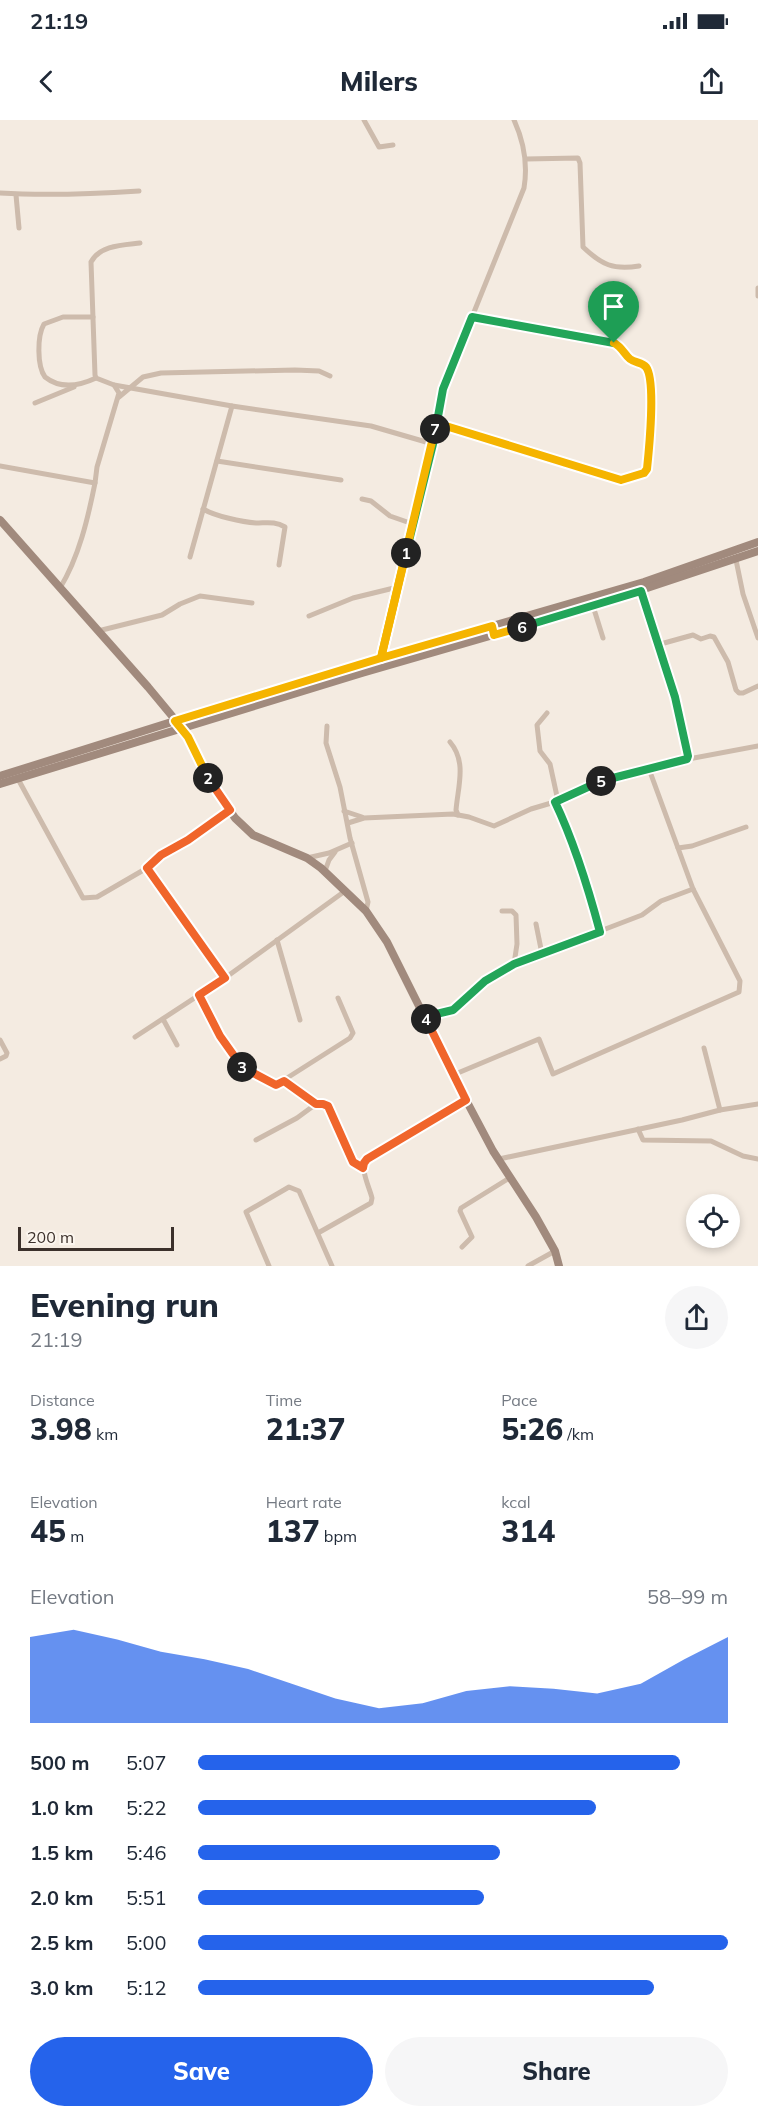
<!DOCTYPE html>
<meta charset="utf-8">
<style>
:root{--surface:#fff;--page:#f6f6f7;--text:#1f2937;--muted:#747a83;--accent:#2563eb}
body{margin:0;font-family:Mulish,sans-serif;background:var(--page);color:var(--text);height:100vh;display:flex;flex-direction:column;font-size:22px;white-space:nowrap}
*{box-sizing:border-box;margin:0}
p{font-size:20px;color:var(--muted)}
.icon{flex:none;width:33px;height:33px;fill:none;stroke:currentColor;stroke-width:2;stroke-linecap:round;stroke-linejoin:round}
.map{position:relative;height:1146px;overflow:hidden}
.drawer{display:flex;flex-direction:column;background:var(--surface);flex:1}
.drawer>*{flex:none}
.buttons{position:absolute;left:686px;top:1074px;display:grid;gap:12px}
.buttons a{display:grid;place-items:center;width:54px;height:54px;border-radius:50%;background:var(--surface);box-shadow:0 3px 9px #0003;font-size:30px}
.scale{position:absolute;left:18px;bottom:15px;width:156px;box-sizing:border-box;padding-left:6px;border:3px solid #3b302b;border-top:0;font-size:16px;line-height:21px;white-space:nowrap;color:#3b302b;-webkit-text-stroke:4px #fbf5ee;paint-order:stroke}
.pin{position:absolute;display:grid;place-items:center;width:51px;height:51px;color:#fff;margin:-62px -26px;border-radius:50% 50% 50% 0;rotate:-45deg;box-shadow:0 0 6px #0007}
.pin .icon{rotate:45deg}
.km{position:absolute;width:30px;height:30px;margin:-15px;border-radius:50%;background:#222;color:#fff;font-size:16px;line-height:30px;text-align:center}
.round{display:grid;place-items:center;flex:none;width:63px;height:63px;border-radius:32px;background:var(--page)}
.head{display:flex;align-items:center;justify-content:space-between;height:102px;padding:0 30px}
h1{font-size:33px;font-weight:800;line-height:45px}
.metrics{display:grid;grid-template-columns:repeat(3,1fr);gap:9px;height:102px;padding:6px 30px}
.metrics div{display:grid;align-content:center}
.metrics b{font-size:30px;font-weight:800}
.metrics small{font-size:16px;font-weight:400}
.metrics p{font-size:16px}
.chart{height:168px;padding:12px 30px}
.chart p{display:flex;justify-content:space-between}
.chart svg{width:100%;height:108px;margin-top:6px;fill:var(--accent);opacity:.7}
.button{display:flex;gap:12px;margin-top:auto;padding:12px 30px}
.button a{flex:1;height:69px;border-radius:36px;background:var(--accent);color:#fff;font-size:24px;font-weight:800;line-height:69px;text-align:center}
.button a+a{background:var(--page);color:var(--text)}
ul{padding:0 30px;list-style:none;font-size:20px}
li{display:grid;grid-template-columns:96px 72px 1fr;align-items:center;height:45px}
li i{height:15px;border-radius:8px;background:var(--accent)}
.status{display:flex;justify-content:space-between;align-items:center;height:42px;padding:0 30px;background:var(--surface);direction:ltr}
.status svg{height:16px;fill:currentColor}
header{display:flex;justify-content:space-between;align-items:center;height:78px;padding:0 30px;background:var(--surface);font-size:27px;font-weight:800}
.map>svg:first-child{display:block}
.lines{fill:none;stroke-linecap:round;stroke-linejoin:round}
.street{stroke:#cdbbac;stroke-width:5}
.secondary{stroke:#a18a7d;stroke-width:8}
.split-1-casing{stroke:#fff;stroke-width:12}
.split-2-casing{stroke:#fff;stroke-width:12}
.split-3-casing{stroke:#fff;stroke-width:12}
.split-4-casing{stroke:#fff;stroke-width:12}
.split-5-casing{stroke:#fff;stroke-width:12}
.split-6-casing{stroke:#fff;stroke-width:12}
.split-7-casing{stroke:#fff;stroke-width:12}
.split-8-casing{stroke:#fff;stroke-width:12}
.split-1{stroke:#22a559;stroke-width:8}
.split-2{stroke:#f5b400;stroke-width:8}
.split-3{stroke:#f0652b;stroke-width:8}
.split-4{stroke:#f0652b;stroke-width:8}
.split-5{stroke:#22a559;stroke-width:8}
.split-6{stroke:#22a559;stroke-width:8}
.split-7{stroke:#f5b400;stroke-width:8}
.split-8{stroke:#f5b400;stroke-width:8}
</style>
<div class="status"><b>21:19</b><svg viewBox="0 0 49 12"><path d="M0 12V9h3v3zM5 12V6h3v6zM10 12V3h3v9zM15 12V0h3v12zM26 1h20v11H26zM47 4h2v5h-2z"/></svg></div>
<header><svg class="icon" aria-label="back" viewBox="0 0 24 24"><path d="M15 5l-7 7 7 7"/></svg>Milers<svg class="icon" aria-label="share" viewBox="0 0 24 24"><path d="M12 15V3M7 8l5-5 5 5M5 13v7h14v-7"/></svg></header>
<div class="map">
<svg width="758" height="1146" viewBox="0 0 758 1146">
<rect width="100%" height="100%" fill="#f4ebe1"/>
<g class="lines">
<g class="street">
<polyline points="364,0 379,27 393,25"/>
<path d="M526 39 578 38 580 43 583 127C602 145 613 150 639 146"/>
<path d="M0 73C47 76 93 74 139 71"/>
<polyline points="16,75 19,108"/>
<polyline points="758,176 758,168"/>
<path d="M93 197H63L44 204C37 216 37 246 45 257 60 269 79 266 96 258"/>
<polyline points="114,265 232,286 371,306 433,324"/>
<polyline points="119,277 143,257 161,253 295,250 319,251 330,256"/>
<polyline points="35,283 74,267"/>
<path d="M436 303 621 360 644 353 647 349C648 329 657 261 646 247 642 242 635 243 630 239 624 234 622 227 614 223L472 197"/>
<polyline points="217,341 341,360"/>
<path d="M0 346 95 363 97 347 119 273 114 265 96 258 95 255 91 142C100 125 123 125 140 123"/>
<polyline points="362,379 371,381 390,396 413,404"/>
<path d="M203 389C215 396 242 402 256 403 267 403 275 401 285 407L279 445"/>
<polyline points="190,437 232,286"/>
<polyline points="736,440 743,474 758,518"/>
<path d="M60 468C79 437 88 398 95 363"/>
<polyline points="641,471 675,577 688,628 687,639"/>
<polyline points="593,486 603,518"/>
<polyline points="309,496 353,478 398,467"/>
<polyline points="98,511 162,495 180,484 200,476 252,483"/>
<polyline points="657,525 693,515 701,519 710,516 714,517 728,542 736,570 739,573 743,573 758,566"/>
<path d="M381 538 433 324 443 269 524 68C528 44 524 22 514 0"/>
<polyline points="547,593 537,605 540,631 550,644 558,681"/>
<polyline points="327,606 326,623 340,667 350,718 368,782 366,791"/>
<path d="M450 622C467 642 458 666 456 690L458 695"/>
<polyline points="18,659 83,778 97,777 147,748 161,735 188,720 230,690"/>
<path d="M555 682C575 724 588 768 600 812"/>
<polyline points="344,691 362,697"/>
<polyline points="348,703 364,698 453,694 469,697 494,706 531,689 558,681 583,667 607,658 638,653 662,644 758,626"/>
<polyline points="678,728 692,726 746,707"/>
<polyline points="307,738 329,733 352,723"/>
<polyline points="147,748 225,858"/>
<polyline points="325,751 329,740 335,732"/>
<polyline points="502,791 512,791 516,795 517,824 514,844"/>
<polyline points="536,804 542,834"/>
<polyline points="277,820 300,900"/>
<polyline points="199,875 220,916 240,946 276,965 350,918 353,913 338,878"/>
<polyline points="425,897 453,890 485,861 514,844 642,795 661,781 693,769"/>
<polyline points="163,899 177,925"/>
<polyline points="135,917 225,858 345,771"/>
<polyline points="0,920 7,933 6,936 0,939"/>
<polyline points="704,928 720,990"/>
<polyline points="453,955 539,919 553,954 739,872 740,861 693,769 649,649"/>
<polyline points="284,961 316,984 323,984 329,986 353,1042 363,1048"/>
<polyline points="638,1009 643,1020 711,1021 743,1036 758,1039"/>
<polyline points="256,1020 297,998 316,984"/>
<polyline points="499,1039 682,1000 720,990 758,984"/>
<path d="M318 1113 371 1083 372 1078C369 1066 359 1048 367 1039L466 980"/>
<polyline points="462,1127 472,1117 460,1091 461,1088 511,1057"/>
<polyline points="269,1146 246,1092 289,1067 299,1071 332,1146"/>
<polyline points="528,1146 555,1131"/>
</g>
<g class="secondary">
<polyline points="0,400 148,567 182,608 188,617 214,667 235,698 253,715 307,738 321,748 366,791 387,822 466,980 493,1031 536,1097 555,1131 559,1146"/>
<polyline points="0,656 299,562 644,462 758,422"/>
<polyline points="0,664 362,553 593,486 758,431"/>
</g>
</g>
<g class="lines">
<g class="split-1-casing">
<polyline id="split-1" points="406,433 433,324 443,269 472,197 614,223"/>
</g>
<g class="split-2-casing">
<polyline id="split-2" points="208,658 188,617 175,601 381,538 406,433"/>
</g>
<g class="split-3-casing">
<polyline id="split-3" points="208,658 230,690 188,720 161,735 147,748 225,858 199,875 220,916 242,947"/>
</g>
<g class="split-4-casing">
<polyline id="split-4" points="242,947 276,965 284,961 316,984 323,984 328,986 353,1042 363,1048 364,1043 367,1039 466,980 426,899"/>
</g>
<g class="split-5-casing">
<path id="split-5" d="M426 899 424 897 453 890 485 861 514 844 600 812C588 767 575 724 555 682L601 661"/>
</g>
<g class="split-6-casing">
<polyline id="split-6" points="522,507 641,471 675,577 688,636 687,639 601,661"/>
</g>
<g class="split-7-casing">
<polyline id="split-7" points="435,309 381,538 492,506 494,515 522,507"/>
</g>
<g class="split-8-casing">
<path id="split-8" d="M435 309 436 303 621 360 644 353 647 349C649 330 656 260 646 247 642 242 635 243 630 239 624 234 622 227 614 223"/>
</g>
<use href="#split-1" class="split-1"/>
<use href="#split-2" class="split-2"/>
<use href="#split-3" class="split-3"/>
<use href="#split-4" class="split-4"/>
<use href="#split-5" class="split-5"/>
<use href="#split-6" class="split-6"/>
<use href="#split-7" class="split-7"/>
<use href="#split-8" class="split-8"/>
</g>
</svg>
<div class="buttons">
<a><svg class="icon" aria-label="locate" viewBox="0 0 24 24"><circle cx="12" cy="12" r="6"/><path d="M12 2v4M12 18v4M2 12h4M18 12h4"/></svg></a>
</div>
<div class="scale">200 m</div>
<div class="pin" style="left:614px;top:223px;background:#1e9e55"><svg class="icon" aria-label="arrive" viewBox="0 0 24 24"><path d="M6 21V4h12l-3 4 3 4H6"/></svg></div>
<b class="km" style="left:406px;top:433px">1</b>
<b class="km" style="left:208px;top:658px">2</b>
<b class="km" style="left:242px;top:947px">3</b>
<b class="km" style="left:426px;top:899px">4</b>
<b class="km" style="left:601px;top:661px">5</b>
<b class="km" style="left:522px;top:507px">6</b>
<b class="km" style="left:435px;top:309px">7</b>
</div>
<section class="drawer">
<div class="head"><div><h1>Evening run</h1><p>21:19</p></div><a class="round"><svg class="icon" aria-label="share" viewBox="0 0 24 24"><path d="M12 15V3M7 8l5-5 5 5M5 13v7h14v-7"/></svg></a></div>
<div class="metrics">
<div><p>Distance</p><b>3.98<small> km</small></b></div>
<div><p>Time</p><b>21:37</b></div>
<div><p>Pace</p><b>5:26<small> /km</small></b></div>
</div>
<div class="metrics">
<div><p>Elevation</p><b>45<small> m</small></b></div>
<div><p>Heart rate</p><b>137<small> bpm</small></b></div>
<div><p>kcal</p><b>314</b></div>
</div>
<div class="chart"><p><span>Elevation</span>58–99 m</p>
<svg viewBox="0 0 160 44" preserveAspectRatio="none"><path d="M0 44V9L10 6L20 10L30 15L40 18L50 22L60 28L70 34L80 38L90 36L100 31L110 29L120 30L130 32L140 28L150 18L160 9V44z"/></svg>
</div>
<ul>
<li><b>500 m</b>5:07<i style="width:91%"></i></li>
<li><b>1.0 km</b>5:22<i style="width:75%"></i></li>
<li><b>1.5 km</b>5:46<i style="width:57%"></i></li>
<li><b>2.0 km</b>5:51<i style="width:54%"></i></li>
<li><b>2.5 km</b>5:00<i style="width:100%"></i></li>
<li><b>3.0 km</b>5:12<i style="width:86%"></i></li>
</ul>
<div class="button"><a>Save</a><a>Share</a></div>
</section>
